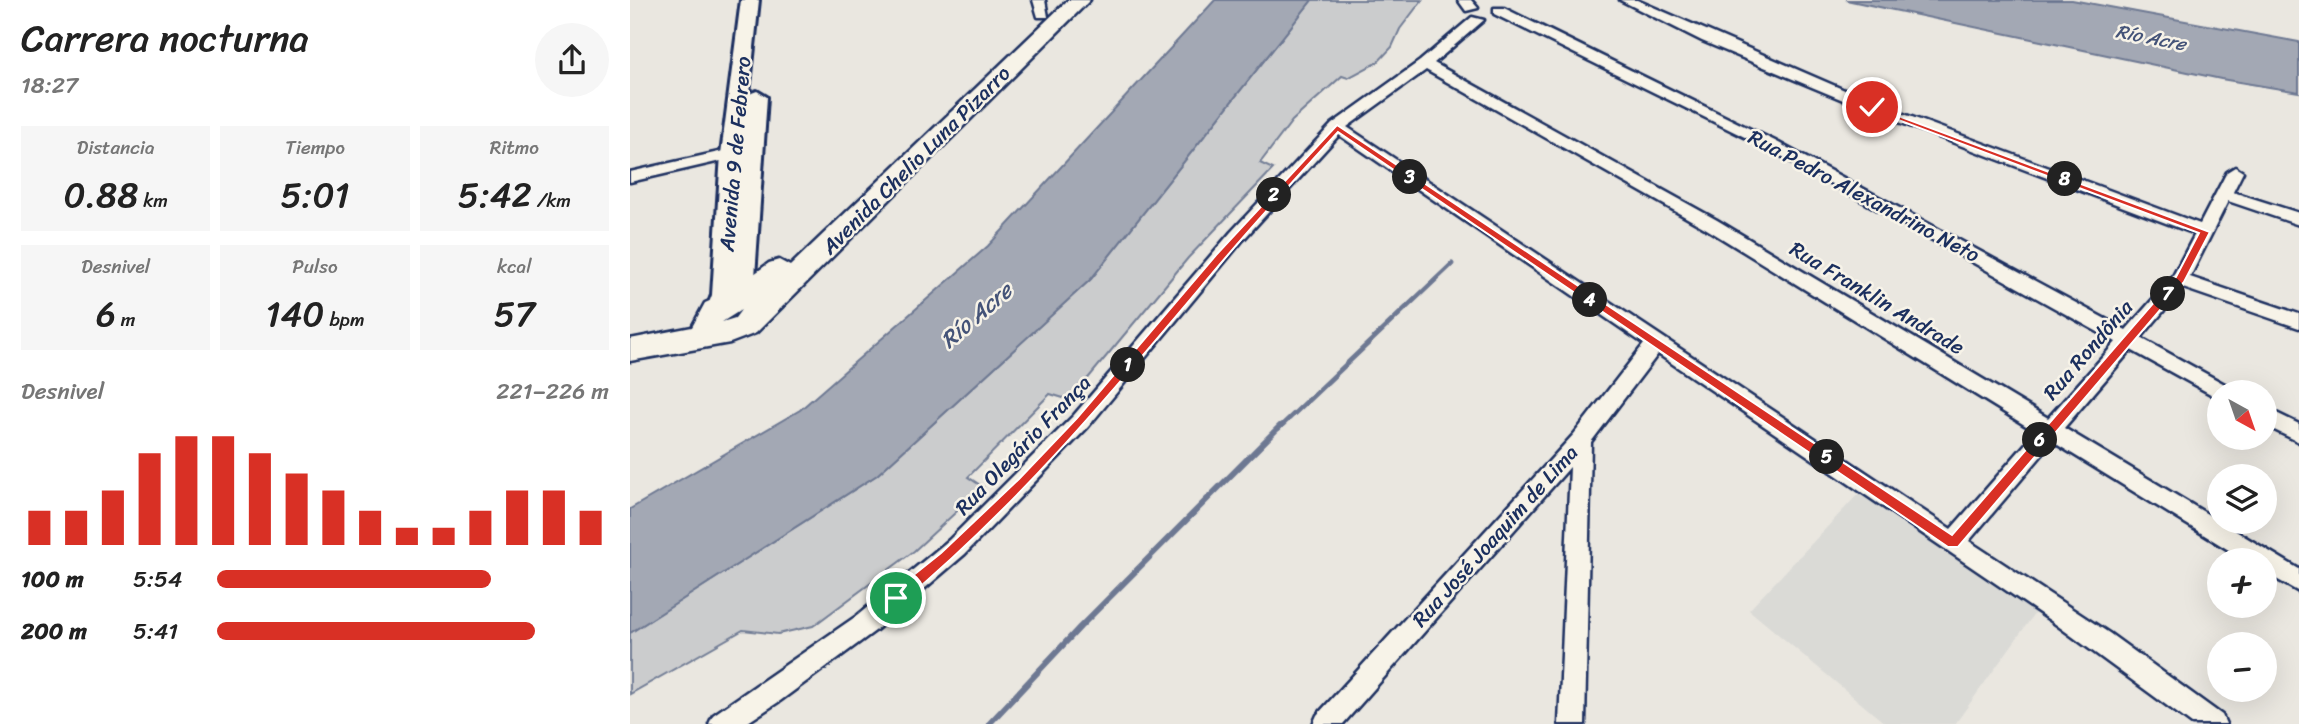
<!DOCTYPE html>
<html lang="es">
<meta charset="utf-8">
<style>
:root{--surface:#fff;--page:#f6f6f6;--text:#222;--muted:#767676;--accent:#d93025}
body{margin:0;font-family:Sriracha,sans-serif;background:var(--page);color:var(--text);height:100vh;display:flex;flex-direction:column;font-size:26px;white-space:nowrap}
*{box-sizing:border-box;margin:0}
p{font-size:23px;color:var(--muted)}
.icon{flex:none;width:38px;height:38px;fill:none;stroke:currentColor;stroke-width:2;stroke-linecap:round;stroke-linejoin:round}
.map{position:relative;flex:1;overflow:hidden}
.details{display:flex;flex-direction:column;background:var(--surface);width:630px}
.details>*{flex:none}
.needle{width:46px;rotate:140deg}
.tools{position:absolute;left:1577px;top:380px;display:grid;gap:14px}
.tools a{display:grid;place-items:center;width:70px;height:70px;border-radius:50%;background:var(--surface);box-shadow:0 7px 28px #0002;font-size:35px}
.pin{position:absolute;display:grid;place-items:center;width:60px;height:60px;color:#fff;margin:-30px;border:4px solid #fff;border-radius:50%;box-shadow:0 2px 7px #0007}
.km{position:absolute;width:35px;height:35px;margin:-18px;border-radius:50%;background:#222;color:#fff;font-size:19px;line-height:35px;text-align:center}
.round{display:grid;place-items:center;flex:none;width:74px;height:74px;border-radius:37px;background:var(--page)}
.headline{display:flex;align-items:center;justify-content:space-between;height:119px;padding:0 21px}
h1{font-size:38px;font-weight:600;line-height:52px}
.figures{display:grid;grid-template-columns:repeat(3,1fr);gap:10px;height:119px;padding:7px 21px}
.figures div{display:grid;align-content:center;border-radius:0px;background:var(--page);text-align:center}
.figures b{font-size:35px;font-weight:600}
.figures small{font-size:19px;font-weight:400}
.figures p{font-size:19px}
.chart{height:196px;padding:14px 21px}
.chart p{display:flex;justify-content:space-between}
.chart svg{width:100%;height:126px;margin-top:7px;stroke:var(--accent);stroke-width:6}
ul{padding:0 21px;list-style:none;font-size:23px}
li{display:grid;grid-template-columns:112px 84px 1fr;align-items:center;height:52px}
li i{height:18px;border-radius:9px;background:var(--accent)}
main{display:flex;flex:1;min-height:0}
.map>svg:first-child{display:block}
.built{fill:#dadad6}
.green{fill:#cbcccd;stroke:#737e96;stroke-width:2}
.water{fill:#a3a8b4;stroke:#6d7892;stroke-width:2}
.lines{fill:none;stroke-linecap:round;stroke-linejoin:round}
.stream-far1{stroke:#6d7892;stroke-width:5}
.stream{stroke:#6d7892;stroke-width:6}
.street-casing{stroke:#1b2f5e;stroke-width:5}
.secondary-casing{stroke:#1b2f5e;stroke-width:6}
.primary-casing{stroke:#1b2f5e;stroke-width:5}
.street{fill:#f7f3e8;fill-rule:evenodd}
.secondary{fill:#f7f3e8;fill-rule:evenodd}
.primary{fill:#f7f3e8;fill-rule:evenodd}
.route{fill:#d93025;stroke:#fff;stroke-width:2}
.labels{text-anchor:middle;stroke-width:5;stroke-linejoin:round;paint-order:stroke}
.far-water-label{font-size:19px;font-style:italic;fill:#445378;stroke:#f7f3e8}
.street-label{font-size:21px;fill:#1b2f5e;stroke:#f7f3e8}
.water-label{font-size:23px;font-style:italic;fill:#445378;stroke:#f7f3e8}
</style>
<main>
<section class="details">
<div class="headline"><div><h1>Carrera nocturna</h1><p>18:27</p></div><a class="round"><svg class="icon" aria-label="share" viewBox="0 0 24 24"><path d="M12 15V3M7 8l5-5 5 5M5 13v7h14v-7"/></svg></a></div>
<div class="figures">
<div><p>Distancia</p><b>0.88<small> km</small></b></div>
<div><p>Tiempo</p><b>5:01</b></div>
<div><p>Ritmo</p><b>5:42<small> /km</small></b></div>
</div>
<div class="figures">
<div><p>Desnivel</p><b>6<small> m</small></b></div>
<div><p>Pulso</p><b>140<small> bpm</small></b></div>
<div><p>kcal</p><b>57</b></div>
</div>
<div class="chart"><p><span>Desnivel</span>221–226 m</p>
<svg viewBox="0 0 160 44" preserveAspectRatio="none"><path d="M5 44V32M15 44V32M25 44V25M35 44V12M45 44V6M55 44V6M65 44V12M75 44V19M85 44V25M95 44V32M105 44V38M115 44V38M125 44V32M135 44V25M145 44V25M155 44V32"/></svg>
</div>
<ul>
<li><b>100 m</b>5:54<i style="width:70%"></i></li>
<li><b>200 m</b>5:41<i style="width:81%"></i></li>
</ul>
</section>
<div class="map">
<svg width="1669" height="724" viewBox="0 0 1669 724">
<rect width="100%" height="100%" fill="#eae7e0"/>
<filter id="ink" filterUnits="userSpaceOnUse"><feTurbulence type="fractalNoise" baseFrequency=".0143" numOctaves="2"/><feDisplacementMap in="SourceGraphic" scale="14" xChannelSelector="R" yChannelSelector="G"/><feConvolveMatrix kernelMatrix="1 2 1 2 8 2 1 2 1" color-interpolation-filters="sRGB"/></filter>
<g filter="url(#ink)">
<polygon class="built" points="1232,490 1405,613 1325,724 1256,724 1119,610"/>
<polygon class="green" points="682,0 792,0 770,29 762,47 748,62 718,78 712,76 662,121 630,163 643,169 558,258 440,400 420,394 338,477 353,487 284,551 183,626 148,634 113,630 0,694 0,633 247,475 461,279"/>
<g class="water">
<polygon points="585,0 682,0 461,279 247,475 0,633 0,509 170,410 358,246"/>
<polygon points="1216,0 1442,0 1669,42 1669,92 1591,79"/>
</g>
<g class="lines">
<polyline class="stream-far1" points="649,428 822,264"/>
<polyline class="stream" points="359,724 450,627 650,426"/>
<g class="street-casing">
<g id="street">
<polygon points="403,0 415,0 418,17 408,17"/>
<polygon points="828,0 841,0 848,8 836,11"/>
<path d="M990 0H1007L1247 104 1570 224 1597 172 1605 167 1613 172 1603 192 1669 213V225L1598 201 1560 277 1669 314V328L1553 288 1511 338 1600 387 1603 392H1589V398L1586 397 1501 350 1434 428 1669 569V592L1634 572V560H1615L1423 442 1339 541 1479 633 1592 715 1596 724H1562L1424 623 1028 354 961 442 955 724H929L940 467 713 724H683L687 715 944 434 1014 344 709 135 613 240 458 427 335 554 245 631 150 701 115 724H79L83 715 228 615 319 540 444 415 601 232 702 124 790 61 842 17 854 20 804 63 1087 220 1418 418 1486 342 1135 147 864 14V8H874L1145 141 1496 330 1543 276 1565 234 1237 110 1072 41ZM796 70 1075 228 1406 432 1321 529 717 127Z"/>
<polygon points="102,149 110,154 108,157 0,182 0,172"/>
<polygon points="1634,407 1669,424 1669,442 1634,425"/>
</g>
</g>
<g class="secondary-casing">
<polygon id="secondary" points="111,0 129,0 119,94 127,91 137,97 125,277 126,287 135,302 132,308 123,311 114,308 106,295 98,314 89,317 80,314 77,308 82,295 91,154"/>
</g>
<g class="primary-casing">
<path id="primary" d="M438 0H460L126 333 100 343 0 361V339L62 327 75 303 98 293 139 263 149 260 160 266ZM111 310 105 318 92 322Z"/>
</g>
<use href="#street" class="street"/>
<use href="#secondary" class="secondary"/>
<use href="#primary" class="primary"/>
</g>
</g>
<path class="route" d="M1239 105 1580 232 1554 282 1328 547H1318L708 132C669 175 629 218 591 263 488 385 394 500 271 603H261V593L311 553 389 479 447 418 586 255 707 125 1322 535 1546 277 1569 233 1239 109Z"/>
<g class="labels">
<g class="far-water-label">
<text transform="translate(1521 37) rotate(11)" y="7">Río Acre</text>
</g>
<g class="street-label">
<text transform="translate(105 154) rotate(-85)" y="7">Avenida 9 de Febrero</text>
<text transform="translate(286 160) rotate(-45)" y="7">Avenida Chelio Luna Pizarro</text>
<text transform="translate(1234 196) rotate(28)" y="7">Rua Pedro Alexandrino Neto</text>
<text transform="translate(1247 298) rotate(31)" y="7">Rua Franklin Andrade</text>
<text transform="translate(1458 350) rotate(-49)" y="7">Rua Rondônia</text>
<text transform="translate(393 445) rotate(-46)" y="7">Rua Olegário França</text>
<text transform="translate(865 536) rotate(-48)" y="7">Rua José Joaquim de Lima</text>
</g>
<g class="water-label">
<text transform="translate(346 315) rotate(-41)" y="8">Río Acre</text>
</g>
</g>
</svg>
<div class="tools">
<a><svg class="needle" viewBox="-14 -14 28 28"><path d="M0-13l5 13h-10z" fill="#e53935"/><path d="M0 13l5-13h-10z" fill="#767676"/></svg></a>
<a><svg class="icon" aria-label="layers" viewBox="0 0 24 24"><path d="M12 4l9 5-9 5-9-5zM3 14l9 5 9-5"/></svg></a>
<a>+</a>
<a>−</a>
</div>
<div class="pin" style="left:266px;top:598px;background:#1e9e55"><svg class="icon" aria-label="arrive" viewBox="0 0 24 24"><path d="M6 21V4h12l-3 4 3 4H6"/></svg></div>
<div class="pin" style="left:1242px;top:107px;background:#d93025"><svg class="icon" aria-label="check" viewBox="0 0 24 24"><path d="M5 12l5 5 9-10"/></svg></div>
<b class="km" style="left:498px;top:365px">1</b>
<b class="km" style="left:644px;top:195px">2</b>
<b class="km" style="left:780px;top:177px">3</b>
<b class="km" style="left:960px;top:300px">4</b>
<b class="km" style="left:1197px;top:457px">5</b>
<b class="km" style="left:1410px;top:440px">6</b>
<b class="km" style="left:1538px;top:294px">7</b>
<b class="km" style="left:1435px;top:179px">8</b>
</div>
</main>
